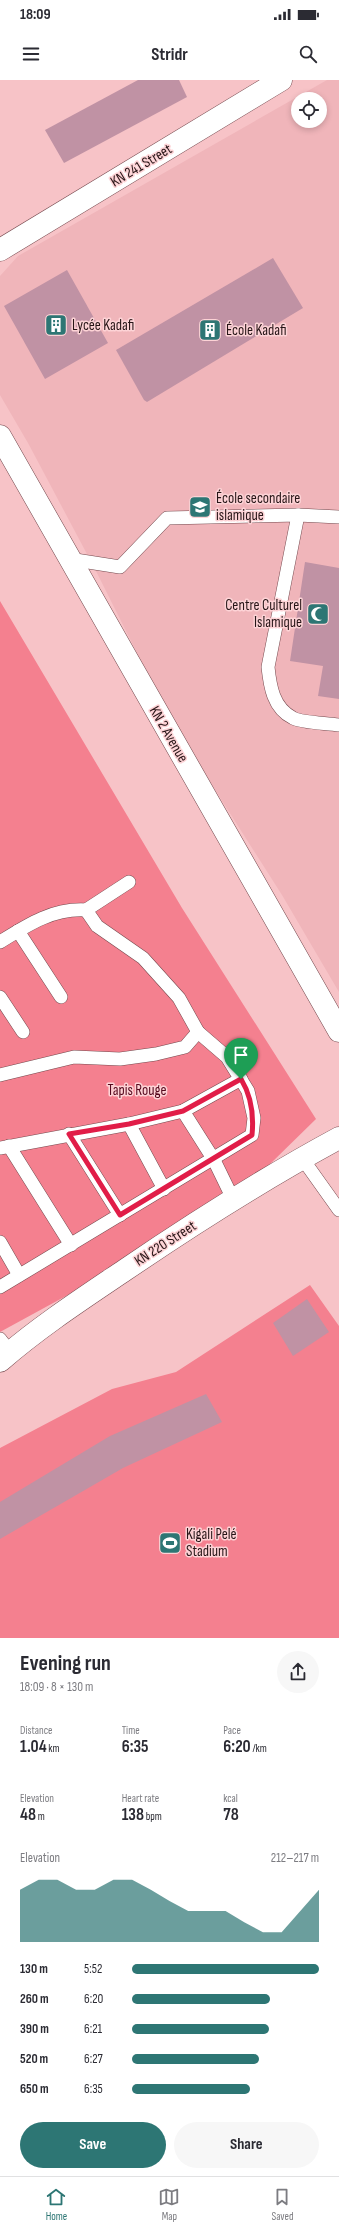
<!DOCTYPE html>
<meta charset="utf-8">
<style>
:root{--surface:#fff;--page:#f7f7f7;--text:#2b2b33;--muted:#7c7c81;--line:#e1e1e2;--accent:#2d7674}
body{margin:0;font-family:"Sofia Sans Condensed",sans-serif;background:var(--page);color:var(--text);height:100vh;display:flex;flex-direction:column;font-size:15px;white-space:nowrap}
*{box-sizing:border-box;margin:0}
p{font-size:13px;color:var(--muted)}
.icon{flex:none;width:22px;height:22px;fill:none;stroke:currentColor;stroke-width:2;stroke-linecap:round;stroke-linejoin:round}
.map{position:relative;height:1558px;overflow:hidden}
.drawer{display:flex;flex-direction:column;background:var(--surface);flex:1}
.drawer>*{flex:none}
.controls{position:absolute;left:291px;top:12px;display:grid;gap:8px}
.controls a{display:grid;place-items:center;width:36px;height:36px;border-radius:50%;background:var(--surface);box-shadow:0 2px 6px #0003;font-size:20px}
.pin{position:absolute;display:grid;place-items:center;width:34px;height:34px;color:#fff;margin:-41px -17px;border-radius:50% 50% 50% 0;rotate:-45deg;box-shadow:0 0 4px #0007}
.pin .icon{rotate:45deg}
.round{display:grid;place-items:center;flex:none;width:42px;height:42px;border-radius:21px;background:var(--page)}
.headline{display:flex;align-items:center;justify-content:space-between;height:68px;padding:0 20px}
h1{font-size:22px;font-weight:700;line-height:30px}
.metrics{display:grid;grid-template-columns:repeat(3,1fr);gap:6px;height:68px;padding:4px 20px}
.metrics div{display:grid;align-content:center}
.metrics b{font-size:17px;font-weight:700}
.metrics small{font-size:11px;font-weight:400}
.metrics p{font-size:11px}
.chart{height:112px;padding:8px 20px}
.chart p{display:flex;justify-content:space-between}
.chart svg{width:100%;height:72px;margin-top:4px;fill:var(--accent);opacity:.7}
.cta{display:flex;gap:8px;margin-top:auto;padding:8px 20px}
.cta a{flex:1;height:46px;border-radius:24px;background:var(--accent);color:#fff;font-size:16px;font-weight:700;line-height:46px;text-align:center}
.cta a+a{background:var(--page);color:var(--text)}
ul{padding:0 20px;list-style:none;font-size:13px}
li{display:grid;grid-template-columns:64px 48px 1fr;align-items:center;height:30px}
li i{height:10px;border-radius:5px;background:var(--accent)}
.status{display:flex;justify-content:space-between;align-items:center;height:28px;padding:0 20px;background:var(--surface);direction:ltr}
.status svg{height:11px;fill:currentColor}
header{display:flex;justify-content:space-between;align-items:center;height:52px;padding:0 20px;background:var(--surface);font-size:18px;font-weight:700}
.tabs{display:flex;justify-content:space-around;align-items:center;height:56px;border-top:1px solid var(--line);background:var(--surface);font-size:11px;color:var(--muted)}
.tabs a{display:grid;justify-items:center;gap:2px}
.tabs .selected{color:var(--accent)}
.map>svg:first-child{display:block}
.built{fill:#f0b5ba;fill-rule:evenodd}
.green{fill:#f4808f}
.building{fill:#c092a4}
.lines{fill:none;stroke-linecap:round;stroke-linejoin:round}
.lane-casing{stroke:#74484d;stroke-width:14}
.street-casing{stroke:#74484d;stroke-width:23}
.secondary-casing{stroke:#74484d;stroke-width:23}
.lane{stroke:#fff;stroke-width:13}
.street{stroke:#fff;stroke-width:22}
.secondary{stroke:#fff;stroke-width:22}
.route-casing{stroke:#fff;stroke-width:8}
.route{stroke:#e11d48;stroke-width:5}
.labels{text-anchor:middle;stroke-width:3;stroke-linejoin:round;paint-order:stroke}
.street-label{font-size:15px;fill:#271517;stroke:#fdd3d6}
.poi-label{font-size:15px;fill:#271517;stroke:#fdd3d6;text-anchor:start}
.park-label{font-size:15px;fill:#56081d;stroke:#fdd3d6}
</style>
<div class="status"><b>18:09</b><svg viewBox="0 0 49 12"><path d="M0 12V9h3v3zM5 12V6h3v6zM10 12V3h3v9zM15 12V0h3v12zM26 1h20v11H26zM47 4h2v5h-2z"/></svg></div>
<header><svg class="icon" aria-label="menu" viewBox="0 0 24 24"><path d="M4 6h16M4 12h16M4 18h16"/></svg>Stridr<svg class="icon" aria-label="search" viewBox="0 0 24 24"><circle cx="10" cy="10" r="6"/><path d="M15 15l6 6"/></svg></header>
<div class="map">
<svg width="339" height="1558" viewBox="0 0 339 1558">
<rect width="100%" height="100%" fill="#f7c3c7"/>
<path class="built" d="M327 0H339V912L282 815 170 639 96 491 28 363 0 315V196L18 176ZM298 19H320V41H298Z"/>
<g class="green">
<polygon points="0,521 182,828 316,1039 268,1086 175,1153 66,1216 0,1252"/>
<polygon points="310,1205 339,1246 339,1558 0,1558 0,1368 112,1309 176,1292"/>
</g>
<g class="building">
<polygon points="138,0 179,0 187,17 64,83 45,50"/>
<polygon points="273,178 303,228 147,322 144,320 116,270"/>
<polygon points="67,190 108,263 45,299 4,226"/>
<polygon points="305,482 339,488 339,619 318,616 323,586 290,581"/>
<polygon points="307,1219 329,1252 293,1276 273,1243"/>
<polygon points="206,1314 222,1342 123,1388 0,1459 0,1422 110,1356"/>
</g>
<g class="lines">
<g class="lane-casing">
<g id="lane">
<path d="M298 435 268 587C270 606 273 628 293 638 302 643 327 643 339 645"/>
<polyline points="69,479 120,487 167,438 298,435 339,437"/>
<polyline points="18,851 61,917"/>
<path d="M0 862C27 845 53 828 86 830"/>
<polyline points="0,917 23,952"/>
<polyline points="0,995 74,977 120,979 156,974 185,967 198,952 179,918 143,878 97,846 86,830 129,802"/>
<polyline points="183,1031 214,1080 233,1119"/>
<polyline points="129,1044 164,1109"/>
<polyline points="69,1054 120,1135"/>
<polyline points="9,1066 71,1165"/>
<polyline points="0,1068 129,1044 183,1031 241,999"/>
<polyline points="302,1078 339,1130"/>
<polyline points="0,1162 19,1195"/>
<polyline points="0,1207 252,1055 254,1038 248,1011 227,977 198,952"/>
<polyline points="0,1259 10,1272"/>
</g>
</g>
<g class="street-casing">
<g id="street">
<polyline points="0,170 281,0"/>
<path d="M0 1281C39 1247 82 1219 125 1190 194 1143 265 1098 339 1058"/>
</g>
</g>
<g class="secondary-casing">
<polyline id="secondary" points="0,356 339,951"/>
</g>
<use href="#lane" class="lane"/>
<use href="#street" class="street"/>
<use href="#secondary" class="secondary"/>
</g>
<g class="lines">
<g class="route-casing">
<path id="route" d="M241 999C252 1017 254 1035 252 1055L120 1135 69 1054 129 1044 183 1031Z"/>
</g>
<use href="#route" class="route"/>
</g>
<defs>
<g id="building-square" transform="scale(1.15)"><rect x="-9" y="-9" width="18" height="18" rx="4" fill="#2d7674" stroke="#fdd3d6"/><path d="M-4-6H4V6H1V3H-1V6H-4ZM-2.5-4.3h1.7v1.8h-1.7ZM.8-4.3h1.7v1.8H.8ZM-2.5-1h1.7V.8h-1.7ZM.8-1h1.7V.8H.8Z" fill="#fff"/></g>
<g id="school-square" transform="scale(1.15)"><rect x="-9" y="-9" width="18" height="18" rx="4" fill="#2d7674" stroke="#fdd3d6"/><path d="M0-5L7-2L0 1L-7-2ZM-4 1L0 2.5L4 1V4Q0 6-4 4Z" fill="#fff"/></g>
<g id="mosque-square" transform="scale(1.15)"><rect x="-9" y="-9" width="18" height="18" rx="4" fill="#2d7674" stroke="#fdd3d6"/><path d="M3.5-4.9A6 6 0 1 0 3.5 4.9A5 5 0 1 1 3.5-4.9Z" fill="#fff"/></g>
<g id="stadium-square" transform="scale(1.15)"><rect x="-9" y="-9" width="18" height="18" rx="4" fill="#2d7674" stroke="#fdd3d6"/><path d="M0-5a6.5 5 0 1 0 0 10a6.5 5 0 1 0 0-10ZM-3.5-1.8h7v3.6h-7Z" fill="#fff"/></g>
</defs>
<g fill-rule="evenodd">
<use href="#building-square" x="56" y="245"/>
<use href="#building-square" x="210" y="250"/>
<use href="#school-square" x="200" y="427"/>
<use href="#mosque-square" x="318" y="534"/>
<use href="#stadium-square" x="170" y="1463"/>
</g>
<g class="labels">
<g class="street-label">
<text transform="translate(141 85) rotate(-31)" y="5">KN 241 Street</text>
<text transform="translate(169 654) rotate(60)" y="5">KN 2 Avenue</text>
<text transform="translate(165 1163) rotate(-33)" y="5">KN 220 Street</text>
</g>
<g class="poi-label">
<text x="72" y="250">Lycée Kadafi</text>
<text x="226" y="255">École Kadafi</text>
<text x="216" y="423">École secondaire<tspan x="216" dy="17">islamique</tspan></text>
<text x="302" y="530" text-anchor="end">Centre Culturel<tspan x="302" dy="17">Islamique</tspan></text>
<text x="186" y="1459">Kigali Pelé<tspan x="186" dy="17">Stadium</tspan></text>
</g>
<g class="park-label">
<text x="137" y="1015">Tapis Rouge</text>
</g>
</g>
</svg>
<div class="controls">
<a><svg class="icon" aria-label="locate" viewBox="0 0 24 24"><circle cx="12" cy="12" r="6"/><path d="M12 2v4M12 18v4M2 12h4M18 12h4"/></svg></a>
</div>
<div class="pin" style="left:241px;top:999px;background:#1e9e55"><svg class="icon" aria-label="arrive" viewBox="0 0 24 24"><path d="M6 21V4h12l-3 4 3 4H6"/></svg></div>
</div>
<section class="drawer">
<div class="headline"><div><h1>Evening run</h1><p>18:09 · 8 × 130 m</p></div><a class="round"><svg class="icon" aria-label="share" viewBox="0 0 24 24"><path d="M12 15V3M7 8l5-5 5 5M5 13v7h14v-7"/></svg></a></div>
<div class="metrics">
<div><p>Distance</p><b>1.04<small> km</small></b></div>
<div><p>Time</p><b>6:35</b></div>
<div><p>Pace</p><b>6:20<small> /km</small></b></div>
</div>
<div class="metrics">
<div><p>Elevation</p><b>48<small> m</small></b></div>
<div><p>Heart rate</p><b>138<small> bpm</small></b></div>
<div><p>kcal</p><b>78</b></div>
</div>
<div class="chart"><p><span>Elevation</span>212–217 m</p>
<svg viewBox="0 0 160 44" preserveAspectRatio="none"><path d="M0 44V12L10 6L20 6L30 12L40 12L50 6L60 6L70 12L80 19L90 25L100 25L110 25L120 32L130 38L140 38L150 25L160 12V44z"/></svg>
</div>
<ul>
<li><b>130 m</b>5:52<i style="width:100%"></i></li>
<li><b>260 m</b>6:20<i style="width:74%"></i></li>
<li><b>390 m</b>6:21<i style="width:73%"></i></li>
<li><b>520 m</b>6:27<i style="width:68%"></i></li>
<li><b>650 m</b>6:35<i style="width:63%"></i></li>
</ul>
<div class="cta"><a>Save</a><a>Share</a></div>
</section>
<nav class="tabs">
<a class="selected"><svg class="icon" aria-label="home" viewBox="0 0 24 24"><path d="M3 11l9-7 9 7M6 9v11h12V9"/></svg>Home</a>
<a><svg class="icon" aria-label="map" viewBox="0 0 24 24"><path d="M3 6l6-2 6 2 6-2v14l-6 2-6-2-6 2zM9 4v14M15 6v14"/></svg>Map</a>
<a><svg class="icon" aria-label="saved" viewBox="0 0 24 24"><path d="M7 4h10v16l-5-4-5 4z"/></svg>Saved</a>
</nav>
